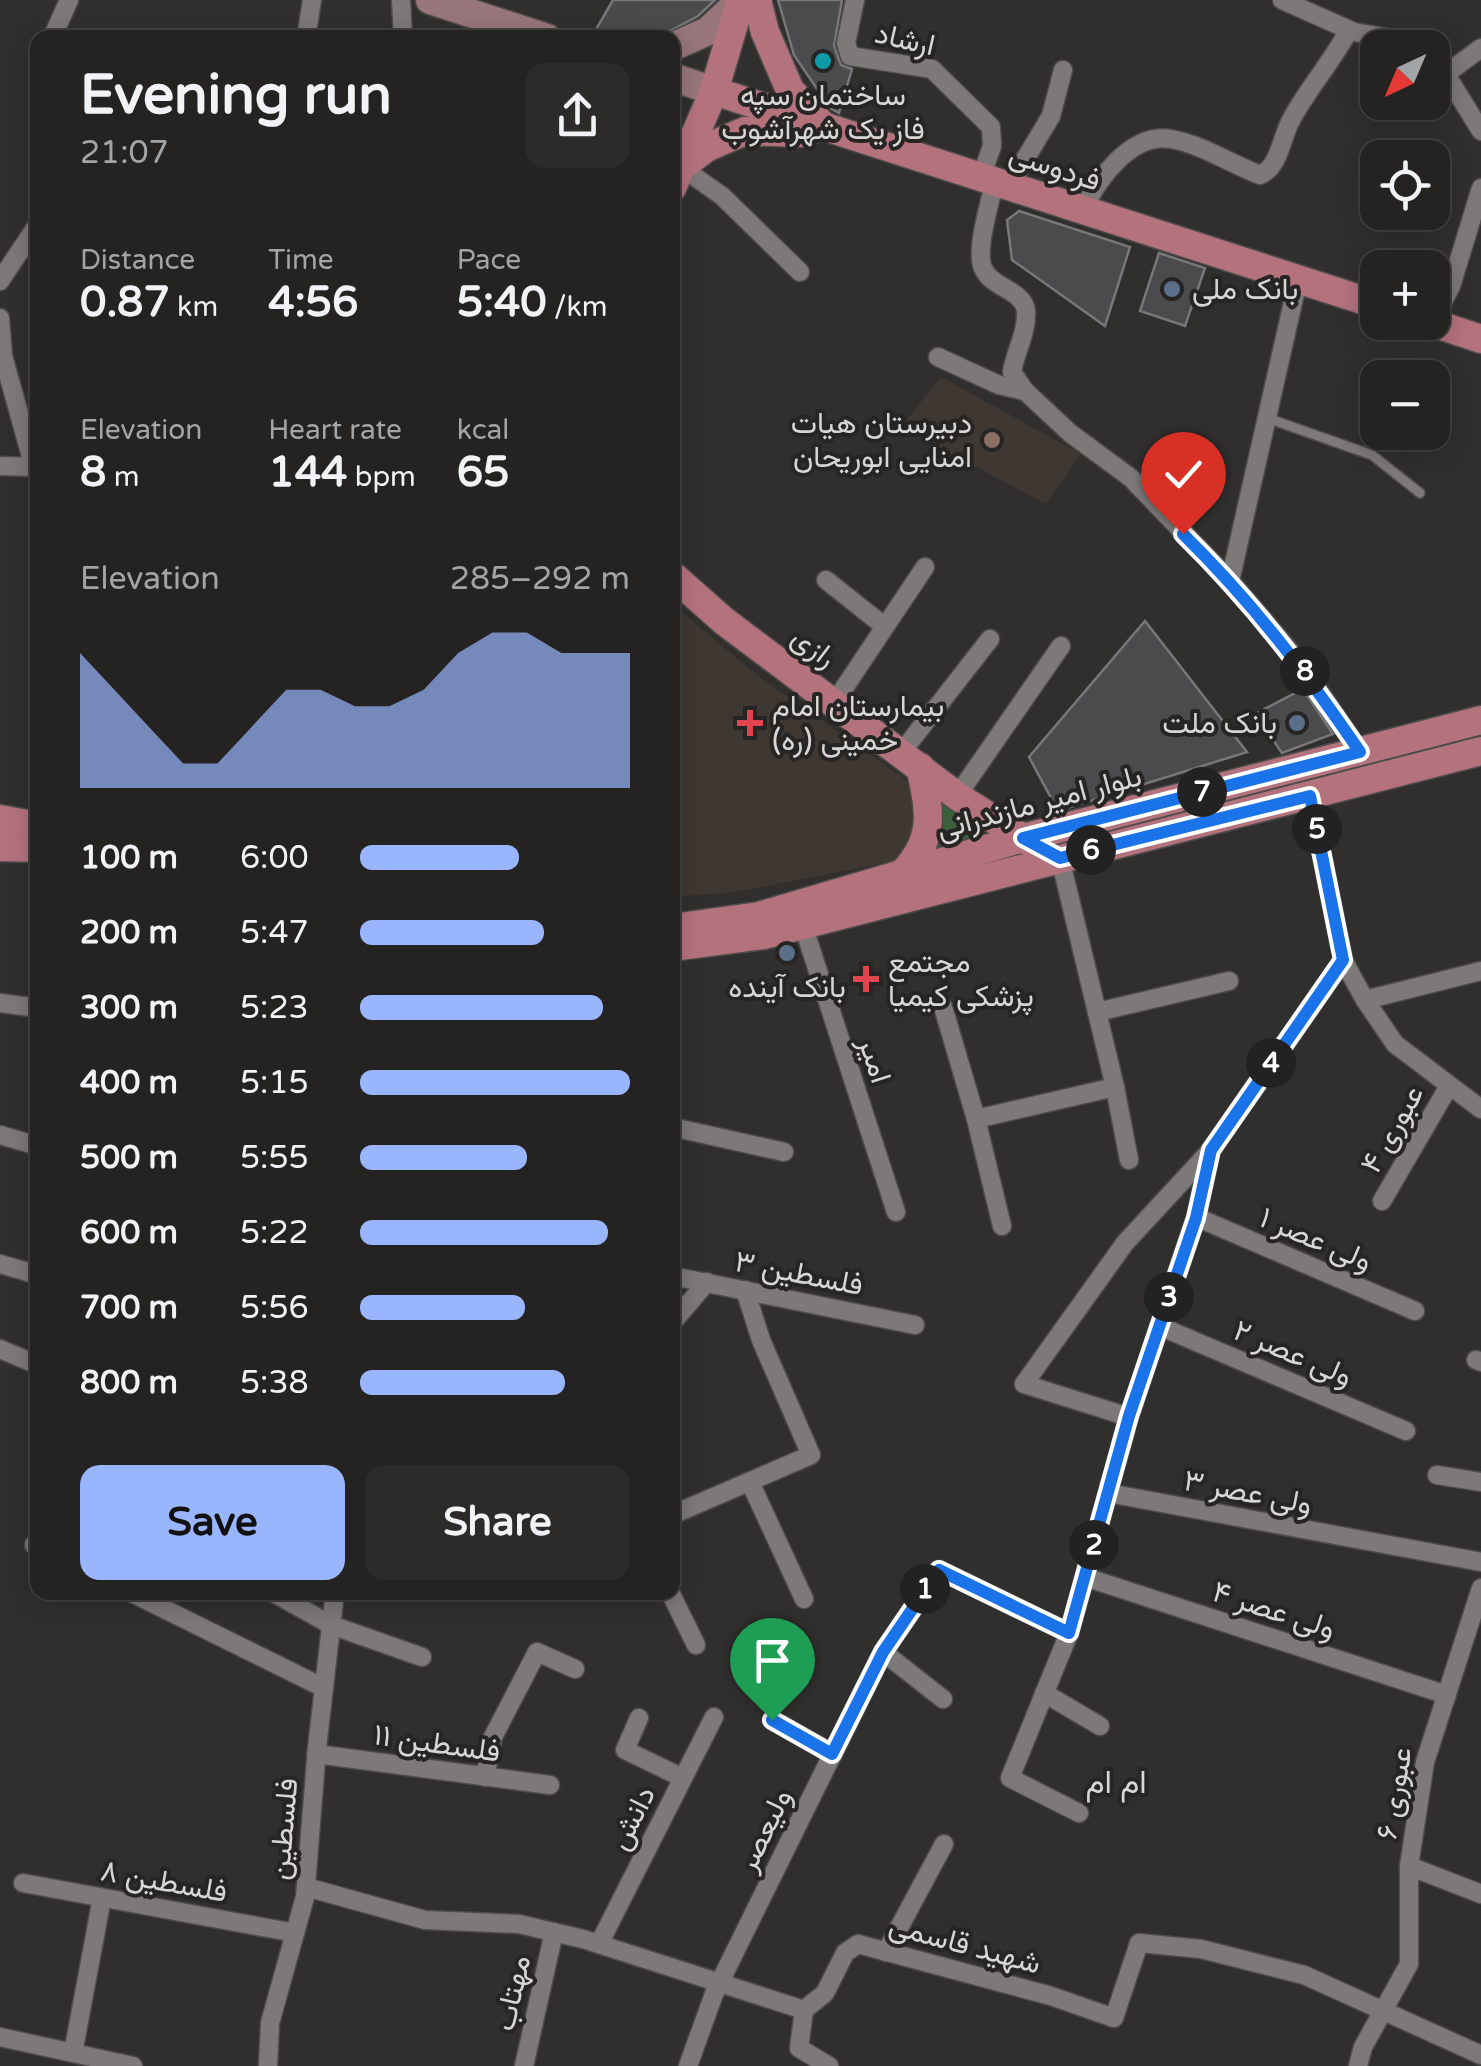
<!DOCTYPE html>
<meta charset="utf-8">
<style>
:root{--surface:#252322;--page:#2d2b2a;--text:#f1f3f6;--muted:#a3a4a5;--line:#424040;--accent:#99b5fd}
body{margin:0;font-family:"Varela Round",Vazirmatn,sans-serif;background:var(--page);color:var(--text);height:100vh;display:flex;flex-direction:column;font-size:38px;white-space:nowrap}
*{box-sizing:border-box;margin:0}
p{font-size:32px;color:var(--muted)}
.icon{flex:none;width:55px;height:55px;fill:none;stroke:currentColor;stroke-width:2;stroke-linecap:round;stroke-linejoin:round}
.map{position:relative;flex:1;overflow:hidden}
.drawer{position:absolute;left:30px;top:30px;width:650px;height:1570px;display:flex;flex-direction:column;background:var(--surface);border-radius:20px;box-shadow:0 5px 25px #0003,0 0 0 2px var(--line)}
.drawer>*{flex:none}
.needle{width:65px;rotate:224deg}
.buttons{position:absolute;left:1360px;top:30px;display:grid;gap:20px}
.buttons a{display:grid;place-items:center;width:90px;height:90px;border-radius:20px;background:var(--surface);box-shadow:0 5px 25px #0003,0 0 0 2px var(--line);font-size:50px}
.pin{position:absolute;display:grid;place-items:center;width:85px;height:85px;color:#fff;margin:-102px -42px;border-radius:50% 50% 50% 0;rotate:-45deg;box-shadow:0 0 10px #0007}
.pin .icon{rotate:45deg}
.km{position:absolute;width:50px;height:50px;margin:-25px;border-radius:50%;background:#222;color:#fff;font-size:28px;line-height:50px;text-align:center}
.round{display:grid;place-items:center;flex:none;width:105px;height:105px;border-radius:20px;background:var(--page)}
.overview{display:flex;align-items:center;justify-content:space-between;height:170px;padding:0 50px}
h1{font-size:55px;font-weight:800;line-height:75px}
.metrics{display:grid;grid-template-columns:repeat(3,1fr);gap:15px;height:170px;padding:10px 50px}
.metrics div{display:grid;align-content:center}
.metrics b{font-size:42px;font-weight:800}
.metrics small{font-size:28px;font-weight:400}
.metrics p{font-size:28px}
.chart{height:280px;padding:20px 50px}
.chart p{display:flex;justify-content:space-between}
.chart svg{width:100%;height:180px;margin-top:10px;fill:var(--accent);opacity:.7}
.primary-button{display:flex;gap:20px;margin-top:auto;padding:20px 50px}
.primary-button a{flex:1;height:115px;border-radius:20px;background:var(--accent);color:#111;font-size:40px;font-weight:800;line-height:115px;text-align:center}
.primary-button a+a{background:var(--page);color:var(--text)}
ul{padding:0 50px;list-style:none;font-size:32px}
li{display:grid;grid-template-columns:160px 120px 1fr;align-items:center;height:75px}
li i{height:25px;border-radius:12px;background:var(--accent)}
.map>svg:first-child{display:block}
.built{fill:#3f3732}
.grass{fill:url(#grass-tufts)}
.building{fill:#4b4b4d;stroke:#77777a;stroke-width:2.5}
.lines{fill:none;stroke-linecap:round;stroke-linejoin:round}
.service-casing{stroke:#4e4c4b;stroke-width:12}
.minor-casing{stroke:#4e4c4b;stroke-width:21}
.secondary-casing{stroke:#4e4c4b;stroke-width:31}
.primary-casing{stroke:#4e4c4b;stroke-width:31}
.path{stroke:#898887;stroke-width:2.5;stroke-dasharray:2.5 8;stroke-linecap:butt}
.service{stroke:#7c7978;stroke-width:9}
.minor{stroke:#7c7978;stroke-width:18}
.secondary{stroke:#98767b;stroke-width:28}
.primary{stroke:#b4727d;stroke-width:28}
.route-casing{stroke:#fff;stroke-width:20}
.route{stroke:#1a73e8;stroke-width:12}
.culture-dot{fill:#0f9aa8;stroke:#272524;stroke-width:4}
.service-dot{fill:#5c6f8a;stroke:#272524;stroke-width:4}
.education-dot{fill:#8d6e63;stroke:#272524;stroke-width:4}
.health-dot{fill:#e0444e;stroke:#272524;stroke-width:4}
.labels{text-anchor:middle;stroke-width:8;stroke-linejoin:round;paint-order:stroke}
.street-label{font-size:30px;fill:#d7d6d5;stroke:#272524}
.poi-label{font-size:30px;fill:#d7d6d5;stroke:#272524;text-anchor:start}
.neighbourhood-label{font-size:32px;fill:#d7d6d5;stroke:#272524}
</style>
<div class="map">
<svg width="1481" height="2066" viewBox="0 0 1481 2066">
<defs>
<pattern id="grass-tufts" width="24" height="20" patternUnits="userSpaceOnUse" patternTransform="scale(2.5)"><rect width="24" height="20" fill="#3a5f3a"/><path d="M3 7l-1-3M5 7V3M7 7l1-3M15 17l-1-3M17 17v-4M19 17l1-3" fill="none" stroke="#567556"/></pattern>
</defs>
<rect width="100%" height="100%" fill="#312f2e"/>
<g class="built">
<polygon points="941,377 1081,454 1046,504 901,427"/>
<polygon points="672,604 757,675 915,786 909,858 736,892 673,897"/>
</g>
<polygon class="grass" points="931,786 991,842 923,861"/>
<g class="building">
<polygon points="613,0 715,0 698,16 657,38 591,38"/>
<polygon points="778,0 842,0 834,46 841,65 852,69 839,113 830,108 794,55"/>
<polygon points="1019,211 1130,247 1105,326 1012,260 1007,220"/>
<polygon points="1159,253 1205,268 1185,326 1140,311"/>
<polygon points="1145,621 1247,752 1058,811 1029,757"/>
<polygon points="1303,689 1333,734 1282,753 1255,714"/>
</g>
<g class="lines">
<g class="service-casing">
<polyline id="service" points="1267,418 1372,455 1420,493"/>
</g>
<g class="minor-casing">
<g id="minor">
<polyline points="401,0 403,38"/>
<polyline points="855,0 846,43 850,56 932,69 991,127 992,146 981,177"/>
<polyline points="1282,0 1354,32 1418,43 1425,48"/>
<polyline points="52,38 69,0"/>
<polyline points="306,38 312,0"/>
<polyline points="1432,52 1481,131"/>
<polyline points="1447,73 1481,48"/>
<polyline points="681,167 722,196 800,272"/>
<path d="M994 183C990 204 975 250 983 268 991 288 1024 290 1026 311 1027 334 1015 352 1012 372L1025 391 1070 433 1131 478 1230 581 1300 663 1360 752"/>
<polyline points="1009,186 1051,116 1063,70"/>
<path d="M1083 210C1097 180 1131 132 1171 139 1201 144 1231 164 1260 175 1279 167 1281 140 1290 122 1305 92 1332 62 1349 30"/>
<polyline points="0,281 38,224"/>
<polyline points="0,318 3,356 34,467"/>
<polyline points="1432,323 1451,286 1481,188"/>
<polyline points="938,357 999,385 1025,391"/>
<polyline points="0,466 38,467"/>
<polyline points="826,580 884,626"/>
<polyline points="1230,581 1298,280"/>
<polyline points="834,703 925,567"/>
<polyline points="901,753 990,639"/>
<polyline points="957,796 1061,646"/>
<polyline points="1310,796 1343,960 1365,1000 1395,1044 1481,1109"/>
<polyline points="1060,858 1115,1087 1129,1160"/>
<polyline points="803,925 896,1212"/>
<polyline points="1365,1000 1481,971"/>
<polyline points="0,1003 38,1008"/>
<polyline points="943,1007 976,1119 1002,1226"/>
<polyline points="1097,1012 1229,981"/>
<polyline points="976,1119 1115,1087"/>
<polyline points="672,1127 784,1152"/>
<polyline points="0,1135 38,1146"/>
<polyline points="1382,1201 1449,1086"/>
<polyline points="1196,1217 1415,1311"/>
<polyline points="0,1264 38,1275"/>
<polyline points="672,1276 915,1325"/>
<polyline points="672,1323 707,1282"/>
<polyline points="1159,1326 1406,1431"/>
<polyline points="0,1349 38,1365"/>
<polyline points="1476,1360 1481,1362"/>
<polyline points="1129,1417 1024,1384 1125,1243 1211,1150"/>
<polyline points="1437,1475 1481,1482"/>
<polyline points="750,1482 804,1599"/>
<polyline points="1108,1493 1481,1562"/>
<polyline points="672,1515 811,1455 761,1340 745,1290"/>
<polyline points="34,1545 38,1547"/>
<polyline points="1085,1577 1447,1695"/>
<polyline points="130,1592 324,1688"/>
<polyline points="272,1592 331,1625 422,1657"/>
<polyline points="670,1592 696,1645"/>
<polyline points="883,1652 943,1699"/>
<polyline points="1044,1693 1100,1726"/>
<polyline points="639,1718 625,1750 683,1778"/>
<polyline points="772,1720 833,1754"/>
<polyline points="316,1754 550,1785"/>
<polyline points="485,1777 493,1737 537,1652 575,1669"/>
<polyline points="1079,1813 1010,1778 1069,1633 1129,1417 1196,1217 1211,1150 1343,960"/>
<polyline points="1409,1866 1481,1894"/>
<polyline points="23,1883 295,1933"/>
<polyline points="306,1887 425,1920 519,1924 583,1939 804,2010"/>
<polyline points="599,1944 714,1717"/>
<polyline points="886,1952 944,1844"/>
<polyline points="804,2010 825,1993 845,1953 858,1944 1051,1996 1114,2018 1139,1943 1201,1949 1304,1975 1481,2055"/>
<polyline points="804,2010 799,2048 829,2066"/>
<polyline points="0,2037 133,2066"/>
<polyline points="73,2053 102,1898"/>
<polyline points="268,2066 270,2023 305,1897 317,1748 335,1592"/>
<polyline points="524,2066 554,1932"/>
<polyline points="688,2066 714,1994 883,1652 939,1570 1069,1633"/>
<polyline points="1358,2066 1363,2047 1409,1964 1409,1866 1425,1762 1481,1588"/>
</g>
</g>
<g class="secondary-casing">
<g id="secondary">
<polyline points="430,0 547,38"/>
<polyline points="672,47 708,31 741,0"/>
<polyline points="672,77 714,91"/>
</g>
</g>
<g class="primary-casing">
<g id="primary">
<polyline points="714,91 1378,305"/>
<polyline points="681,167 706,148 745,131 801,133 823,126 790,90 765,32 757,0"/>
<polyline points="672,188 714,91 741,0"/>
<polyline points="1430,322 1481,339"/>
<polyline points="672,575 724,621 957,796 1031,843"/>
<polyline points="0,819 38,826"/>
<polyline points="0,847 38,848"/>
<path d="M902 874C935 840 931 812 920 767"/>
<polyline points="672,928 759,916 1023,838 1481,720"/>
<polyline points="672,947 764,935 1481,751"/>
</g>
</g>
<polyline class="path" points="676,102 673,114 677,116"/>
<use href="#service" class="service"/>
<use href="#minor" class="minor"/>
<use href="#secondary" class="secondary"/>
<use href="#primary" class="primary"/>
</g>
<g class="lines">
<g class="route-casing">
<path id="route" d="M772 1720 832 1754 883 1652 939 1570 1069 1633 1129 1416 1196 1218 1211 1150 1343 960 1310 796 1060 858 1023 838 1360 752C1304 670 1254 604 1183 534"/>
</g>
<use href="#route" class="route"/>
</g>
<circle class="culture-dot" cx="823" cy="61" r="10"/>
<g class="service-dot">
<circle cx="1172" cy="289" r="10"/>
<circle cx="1297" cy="723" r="10"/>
<circle cx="787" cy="953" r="10"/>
</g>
<circle class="education-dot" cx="992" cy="440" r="10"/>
<g class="health-dot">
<path d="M745 708h10v10h10v10h-10v10h-10v-10h-10v-10h10z"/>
<path d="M861 964h10v10h10v10h-10v10h-10v-10h-10v-10h10z"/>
</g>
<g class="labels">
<g class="street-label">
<text transform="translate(905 39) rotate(13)" y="10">ارشاد</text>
<text transform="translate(1055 167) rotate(18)" y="10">فردوسی</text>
<text transform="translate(814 647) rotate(37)" y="10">رازی</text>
<text transform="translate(1039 802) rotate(-15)" y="10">بلوار امیر مازندرانی</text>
<text transform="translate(875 1060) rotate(72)" y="10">امیر</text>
<text transform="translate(1392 1129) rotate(-60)" y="10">عبوری ۴</text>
<text transform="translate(1316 1239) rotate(23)" y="10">ولی عصر ۱</text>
<text transform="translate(799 1273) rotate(11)" y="10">فلسطین ۳</text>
<text transform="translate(1293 1353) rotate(23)" y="10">ولی عصر ۲</text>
<text transform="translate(1248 1492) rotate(11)" y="10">ولی عصر ۳</text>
<text transform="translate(1274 1610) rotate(18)" y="10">ولی عصر ۴</text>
<text transform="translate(437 1743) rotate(8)" y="10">فلسطین ۱۱</text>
<text transform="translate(1394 1793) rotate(-80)" y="10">عبوری ۶</text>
<text transform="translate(632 1818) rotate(-63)" y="10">دانش</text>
<text transform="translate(283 1829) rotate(-85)" y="10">فلسطین</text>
<text transform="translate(764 1830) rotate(-64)" y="10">ولیعصر</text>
<text transform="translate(164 1881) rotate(10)" y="10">فلسطین ۸</text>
<text transform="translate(965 1944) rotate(15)" y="10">شهید قاسمی</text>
<text transform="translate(512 1993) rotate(-77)" y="10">مهتاب</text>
</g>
<g class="poi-label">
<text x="823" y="105" text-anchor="middle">ساختمان سپه<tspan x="823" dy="34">فاز یک شهرآشوب</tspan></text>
<text x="1192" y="299">بانک ملی</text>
<text x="972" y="433" text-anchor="end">دبیرستان هیات<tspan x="972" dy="34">امنایی ابوریحان</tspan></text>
<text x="772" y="716">بیمارستان امام<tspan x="772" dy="34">خمینی (ره)</tspan></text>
<text x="1277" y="733" text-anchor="end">بانک ملت</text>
<text x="888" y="972">مجتمع<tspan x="888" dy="34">پزشکی کیمیا</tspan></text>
<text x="787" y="997" text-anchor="middle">بانک آینده</text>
</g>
<g class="neighbourhood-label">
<text x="1116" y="1793">ام ام</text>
</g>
</g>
</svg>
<div class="buttons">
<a><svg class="needle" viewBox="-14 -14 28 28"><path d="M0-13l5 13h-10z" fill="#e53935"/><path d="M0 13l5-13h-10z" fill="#a3a4a5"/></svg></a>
<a><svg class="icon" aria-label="locate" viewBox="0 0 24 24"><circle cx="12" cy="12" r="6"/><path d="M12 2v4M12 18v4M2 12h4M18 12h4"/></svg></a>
<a>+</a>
<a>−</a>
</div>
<div class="pin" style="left:772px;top:1720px;background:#1e9e55"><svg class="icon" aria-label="arrive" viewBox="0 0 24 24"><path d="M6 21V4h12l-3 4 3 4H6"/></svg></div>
<div class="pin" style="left:1183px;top:534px;background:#d93025"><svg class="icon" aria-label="check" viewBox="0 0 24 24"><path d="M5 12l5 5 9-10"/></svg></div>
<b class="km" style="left:925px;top:1589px">1</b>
<b class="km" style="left:1094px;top:1545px">2</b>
<b class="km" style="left:1169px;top:1297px">3</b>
<b class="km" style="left:1271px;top:1063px">4</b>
<b class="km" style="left:1317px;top:829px">5</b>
<b class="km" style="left:1091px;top:850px">6</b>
<b class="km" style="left:1202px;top:792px">7</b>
<b class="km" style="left:1305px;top:671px">8</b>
<section class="drawer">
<div class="overview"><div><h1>Evening run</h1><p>21:07</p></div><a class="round"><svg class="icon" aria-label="share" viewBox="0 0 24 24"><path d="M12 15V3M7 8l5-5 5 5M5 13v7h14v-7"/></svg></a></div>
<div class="metrics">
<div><p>Distance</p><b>0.87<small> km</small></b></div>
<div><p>Time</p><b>4:56</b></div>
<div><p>Pace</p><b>5:40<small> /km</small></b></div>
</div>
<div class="metrics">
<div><p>Elevation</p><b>8<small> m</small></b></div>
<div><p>Heart rate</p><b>144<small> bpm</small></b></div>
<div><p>kcal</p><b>65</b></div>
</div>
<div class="chart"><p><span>Elevation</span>285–292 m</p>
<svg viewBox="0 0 160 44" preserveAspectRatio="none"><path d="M0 44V11L10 20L20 29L30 38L40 38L50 29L60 20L70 20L80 24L90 24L100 20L110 11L120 6L130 6L140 11L150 11L160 11V44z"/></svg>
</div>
<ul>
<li><b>100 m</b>6:00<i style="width:59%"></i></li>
<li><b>200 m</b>5:47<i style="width:68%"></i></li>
<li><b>300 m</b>5:23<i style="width:90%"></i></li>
<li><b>400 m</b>5:15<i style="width:100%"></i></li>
<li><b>500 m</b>5:55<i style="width:62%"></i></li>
<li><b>600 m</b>5:22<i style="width:92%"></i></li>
<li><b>700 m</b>5:56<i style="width:61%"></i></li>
<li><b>800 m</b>5:38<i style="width:76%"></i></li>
</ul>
<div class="primary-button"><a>Save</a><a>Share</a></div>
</section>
</div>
